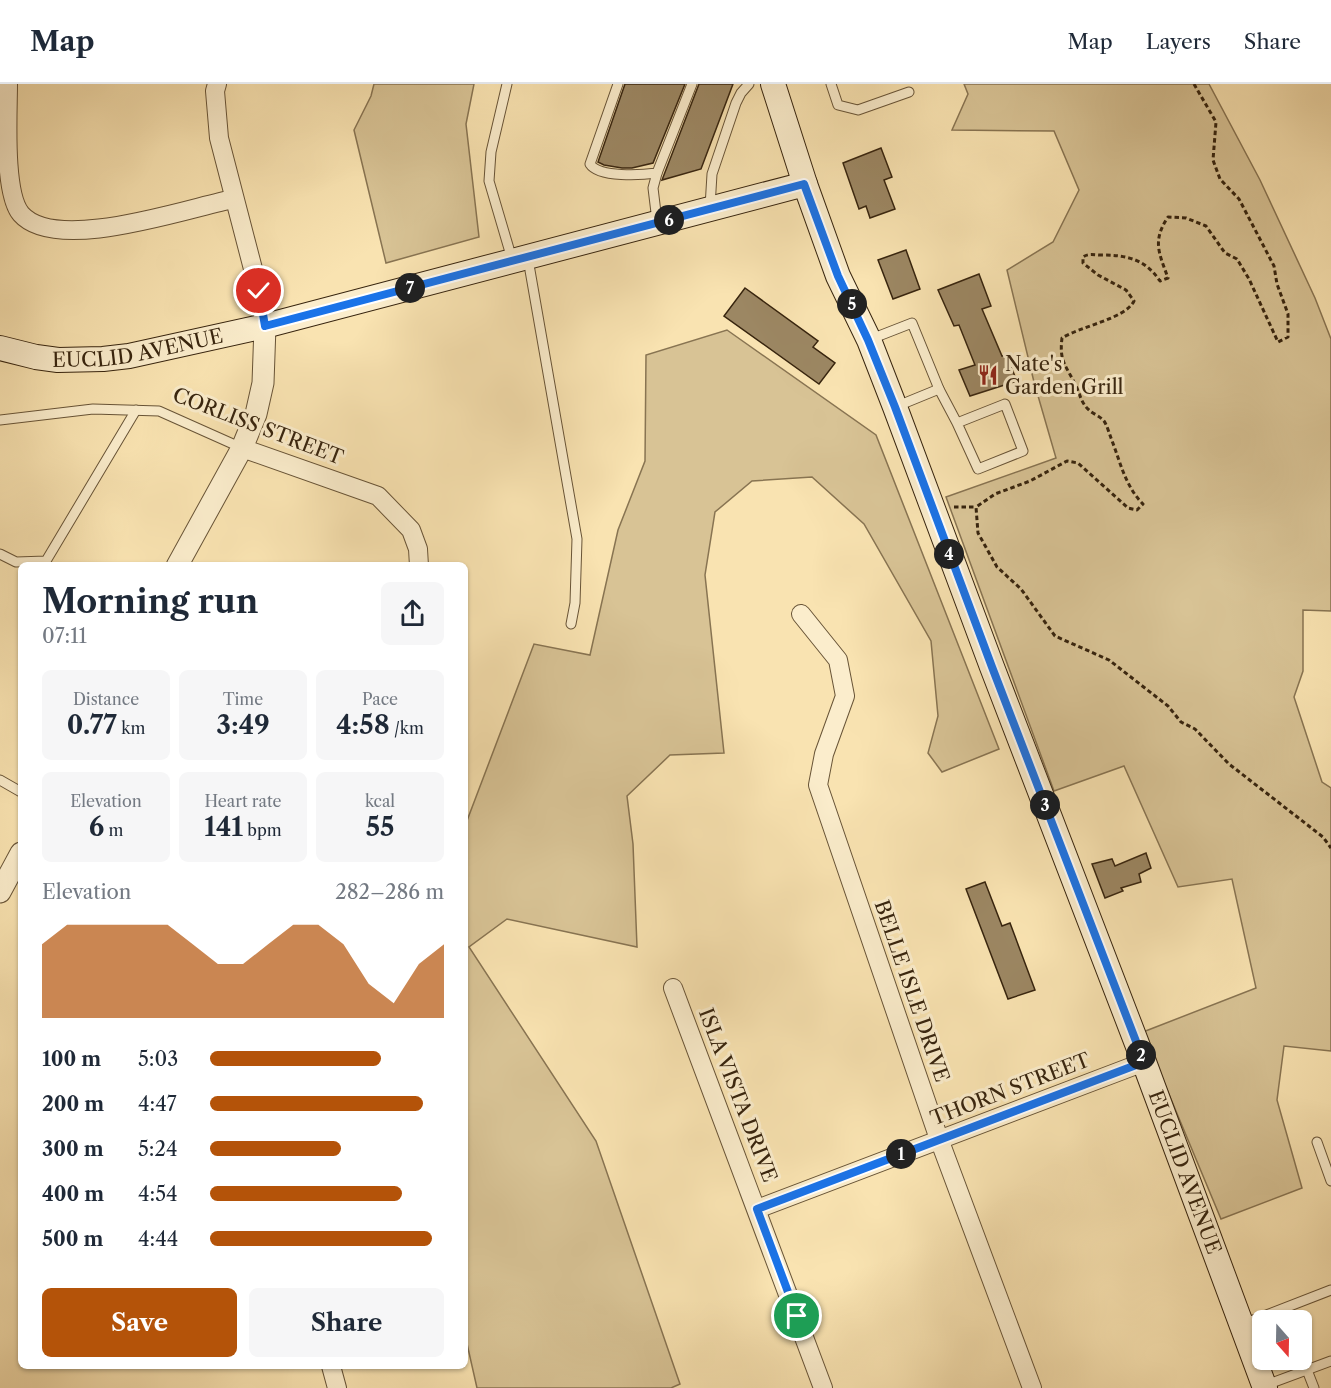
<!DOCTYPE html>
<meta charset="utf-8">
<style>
:root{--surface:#fff;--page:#f6f6f7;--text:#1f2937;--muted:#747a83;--line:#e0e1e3;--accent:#b45309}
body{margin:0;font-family:"Libre Caslon Text",serif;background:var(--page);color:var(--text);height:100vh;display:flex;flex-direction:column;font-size:22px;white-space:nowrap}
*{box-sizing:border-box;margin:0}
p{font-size:20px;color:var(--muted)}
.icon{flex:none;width:33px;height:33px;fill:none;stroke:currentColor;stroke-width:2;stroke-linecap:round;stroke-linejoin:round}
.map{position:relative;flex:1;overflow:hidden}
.drawer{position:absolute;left:18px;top:478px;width:450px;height:807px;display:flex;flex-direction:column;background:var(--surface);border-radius:9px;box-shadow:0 2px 4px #0004}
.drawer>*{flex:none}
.needle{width:39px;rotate:160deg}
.tools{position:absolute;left:1252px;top:1226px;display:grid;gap:12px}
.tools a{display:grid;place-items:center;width:60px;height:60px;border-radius:9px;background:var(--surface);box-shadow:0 2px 4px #0004;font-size:30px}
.pin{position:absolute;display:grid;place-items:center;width:51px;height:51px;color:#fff;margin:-26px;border:3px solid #fff;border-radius:50%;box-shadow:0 2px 6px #0007}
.km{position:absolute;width:30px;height:30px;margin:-15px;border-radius:50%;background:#222;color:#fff;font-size:16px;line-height:30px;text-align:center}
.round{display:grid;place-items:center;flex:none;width:63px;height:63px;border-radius:9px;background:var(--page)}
.overview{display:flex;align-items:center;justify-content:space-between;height:102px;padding:0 24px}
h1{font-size:33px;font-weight:800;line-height:45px}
.stats{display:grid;grid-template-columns:repeat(3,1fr);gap:9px;height:102px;padding:6px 24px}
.stats div{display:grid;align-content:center;border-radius:9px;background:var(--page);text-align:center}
.stats b{font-size:26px;font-weight:800}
.stats small{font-size:16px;font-weight:400}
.stats p{font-size:16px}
.chart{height:168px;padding:12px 24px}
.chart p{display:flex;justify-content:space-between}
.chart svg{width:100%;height:108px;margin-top:6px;fill:var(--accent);opacity:.7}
.button{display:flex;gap:12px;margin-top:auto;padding:12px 24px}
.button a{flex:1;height:69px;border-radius:9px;background:var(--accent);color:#fff;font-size:24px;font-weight:800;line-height:69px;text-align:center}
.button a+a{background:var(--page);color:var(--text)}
ul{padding:0 24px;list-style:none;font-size:20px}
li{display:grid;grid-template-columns:96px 72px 1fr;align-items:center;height:45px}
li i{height:15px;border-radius:8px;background:var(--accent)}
header{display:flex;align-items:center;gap:36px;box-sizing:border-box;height:84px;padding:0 30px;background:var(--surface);border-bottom:2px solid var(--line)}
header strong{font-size:28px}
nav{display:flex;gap:33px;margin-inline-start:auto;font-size:21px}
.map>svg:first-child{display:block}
.green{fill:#d8c395;stroke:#887452;stroke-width:1.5}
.building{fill:#9c8763;stroke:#37240e;stroke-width:1.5}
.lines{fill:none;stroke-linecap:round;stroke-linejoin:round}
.service-casing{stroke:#685437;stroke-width:11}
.minor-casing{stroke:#685437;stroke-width:20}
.tertiary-casing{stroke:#685437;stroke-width:23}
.secondary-casing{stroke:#37240e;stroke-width:26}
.path{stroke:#37240e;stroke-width:3;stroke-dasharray:4.5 3;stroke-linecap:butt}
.service{stroke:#fbedcc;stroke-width:9}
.minor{stroke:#fbedcc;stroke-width:18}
.tertiary{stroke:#fbedcc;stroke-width:21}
.secondary{stroke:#fbedcc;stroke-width:24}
.route-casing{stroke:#fff;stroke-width:12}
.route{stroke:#1a73e8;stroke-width:8}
.labels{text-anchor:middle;stroke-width:6;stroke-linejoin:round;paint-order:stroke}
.street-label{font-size:20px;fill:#37240e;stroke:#fbedcc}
.poi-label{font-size:20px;fill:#37240e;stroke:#fbedcc;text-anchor:start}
</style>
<header>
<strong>Map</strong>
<nav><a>Map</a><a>Layers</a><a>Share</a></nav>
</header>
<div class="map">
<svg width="1331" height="1304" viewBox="0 0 1331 1304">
<rect width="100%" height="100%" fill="#f9e3b1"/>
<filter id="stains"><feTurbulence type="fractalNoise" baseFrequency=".00333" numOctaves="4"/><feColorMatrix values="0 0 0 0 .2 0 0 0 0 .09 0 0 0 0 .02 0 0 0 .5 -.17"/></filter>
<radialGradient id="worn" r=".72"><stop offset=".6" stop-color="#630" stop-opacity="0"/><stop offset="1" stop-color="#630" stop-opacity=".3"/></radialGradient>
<g class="green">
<polygon points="374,0 474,0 466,40 479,153 386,179 354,46 371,12"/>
<polygon points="964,0 1209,0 1260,96 1315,214 1331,255 1331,527 1303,526 1303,587 1294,613 1322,698 1331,704 1331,967 1284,962 1277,1016 1302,1104 1221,1135 1143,948 1256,904 1232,795 1178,803 1124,682 1054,707 946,413 1056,374 1034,298 1007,186 1053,158 1079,106 1054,47 952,46 968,10"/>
<polygon points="727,246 876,351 999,665 942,688 928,669 938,632 931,557 864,440 812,393 752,397 715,428 705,491 724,669 670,671 627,712 633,760 637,863 507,835 469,863 596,1057 680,1300 671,1304 477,1304 465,1251 465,742 534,560 590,571 618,446 645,377 646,271"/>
</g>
<g class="building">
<polygon points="625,0 685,0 653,79 632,84 622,84 604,81 598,78"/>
<polygon points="699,0 733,0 701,85 662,96"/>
<polygon points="881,64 892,93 884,96 895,125 870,134 866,122 859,125 843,79"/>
<polygon points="906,166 920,205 893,215 878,176"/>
<polygon points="979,190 991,222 982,225 1002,272 1006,271 1017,297 970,312 959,286 975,281 959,241 954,242 938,206"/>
<polygon points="745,204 818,257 813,263 835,279 819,300 724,232"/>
<polygon points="1146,769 1151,784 1139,790 1141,798 1121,804 1123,807 1105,814 1092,780 1112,775 1115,782"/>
<polygon points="985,798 1002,842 1010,839 1035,906 1008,915 966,805"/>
</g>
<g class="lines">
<g class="service-casing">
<g id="service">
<polyline points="507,0 491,68 489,97 512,175"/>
<path d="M618 0 590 80C599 94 642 91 657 89L692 0"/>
<polyline points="831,0 838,21 858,26 909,8"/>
<polyline points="710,123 712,90 736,19 741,9 749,0"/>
<polyline points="657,137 653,104 657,89"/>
<polyline points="528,175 577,455 575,519 571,540"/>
<polyline points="871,255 912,239 939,305 895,323"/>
<polyline points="939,305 957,339 978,385 1023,367 1005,320 957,339"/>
<polyline points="0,336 93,325 159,327 242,364"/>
<polyline points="0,470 16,478 46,477 136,326"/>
<polyline points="0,696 21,708"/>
<polyline points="1317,1058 1331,1097"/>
<polyline points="1243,1240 1331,1206"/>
<polyline points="1307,1286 1314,1304"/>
<polyline points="1266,1301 1331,1277"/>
</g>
</g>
<g class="minor-casing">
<g id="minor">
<path d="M8 0C8 29 3 109 21 130 56 170 188 124 233 115"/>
<polyline points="217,0 215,7 219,54 259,208 265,242"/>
<polyline points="242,364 378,412 411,446 418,465 419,482"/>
<polyline points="801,530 838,576 845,612 824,670 818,701 939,1055 1032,1304"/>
<polyline points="673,904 823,1304"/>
<polyline points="757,1125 1144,978"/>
<polyline points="331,1282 337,1304"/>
</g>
</g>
<g class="tertiary-casing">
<g id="tertiary">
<polyline points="177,482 242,364 256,330 263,299 265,242"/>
<polyline points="0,808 21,769"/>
</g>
</g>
<g class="secondary-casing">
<g id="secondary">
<path id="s1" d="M773 0 805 100 838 192 869 256 895 323 992 583 1144 978 1265 1304"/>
<path id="s2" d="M0 264 36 273 58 276 103 275 129 272 265 242 805 100"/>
</g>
</g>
<g class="path">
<path d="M1194 0 1216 38 1213 76 1220 95 1239 115 1274 182 1277 200 1288 230V253L1278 258 1249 195 1237 175 1225 169 1206 142 1186 134 1168 133C1152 157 1159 169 1168 194L1160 197C1145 175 1127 171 1101 171 1094 171 1089 169 1083 173V179L1098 191 1126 206 1134 217C1125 235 1081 242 1062 254 1059 278 1066 281 1076 302 1080 310 1081 319 1089 326 1093 330 1100 332 1104 337 1107 341 1109 349 1111 354 1120 377 1125 402 1143 420L1137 426 1128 424 1078 379 1067 377 1030 397 995 410 976 423 978 449 997 483 1021 505 1055 552 1109 576 1168 622 1181 638 1195 645 1229 680 1323 753 1331 764"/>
<polyline points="954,423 976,423"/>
</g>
<use href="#service" class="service"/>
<use href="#minor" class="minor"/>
<use href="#tertiary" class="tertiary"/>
<use href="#secondary" class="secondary"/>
</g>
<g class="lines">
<g class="route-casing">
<polyline id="route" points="259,207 265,242 804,100 838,192 868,256 895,323 992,583 1144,978 757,1125 797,1232"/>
</g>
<use href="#route" class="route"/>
</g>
<defs>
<g id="restaurant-bare" transform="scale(1.62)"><path d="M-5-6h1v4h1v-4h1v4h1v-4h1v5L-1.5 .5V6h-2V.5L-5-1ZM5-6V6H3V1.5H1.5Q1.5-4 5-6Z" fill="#8f2418" stroke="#fbedcc" stroke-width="2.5" paint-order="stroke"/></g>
</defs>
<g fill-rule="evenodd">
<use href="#restaurant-bare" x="988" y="291"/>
</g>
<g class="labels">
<g class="street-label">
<text dy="7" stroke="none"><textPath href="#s2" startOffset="140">EUCLID AVENUE</textPath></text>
<text transform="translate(258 342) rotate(21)" y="7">CORLISS STREET</text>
<text transform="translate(912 907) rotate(71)" y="7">BELLE ISLE DRIVE</text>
<text transform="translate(1010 1005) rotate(-21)" y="7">THORN STREET</text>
<text transform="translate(738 1011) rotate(69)" y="7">ISLA VISTA DRIVE</text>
<text dy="7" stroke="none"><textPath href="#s1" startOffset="1164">EUCLID AVENUE</textPath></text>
</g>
<g class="poi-label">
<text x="1005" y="287">Nate's<tspan x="1005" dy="23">Garden Grill</tspan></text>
</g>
</g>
<rect width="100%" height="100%" filter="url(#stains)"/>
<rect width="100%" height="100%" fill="url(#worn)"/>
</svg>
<div class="tools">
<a><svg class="needle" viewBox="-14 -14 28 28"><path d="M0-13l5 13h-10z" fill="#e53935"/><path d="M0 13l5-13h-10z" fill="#747a83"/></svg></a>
</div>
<div class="pin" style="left:797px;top:1232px;background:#1e9e55"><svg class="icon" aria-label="arrive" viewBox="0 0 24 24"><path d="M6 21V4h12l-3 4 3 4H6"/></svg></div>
<div class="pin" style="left:259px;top:207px;background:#d93025"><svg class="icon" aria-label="check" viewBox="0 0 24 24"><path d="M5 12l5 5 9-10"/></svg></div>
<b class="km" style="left:901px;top:1070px">1</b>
<b class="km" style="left:1141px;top:971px">2</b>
<b class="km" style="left:1045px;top:721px">3</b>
<b class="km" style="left:949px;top:470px">4</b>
<b class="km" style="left:852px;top:220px">5</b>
<b class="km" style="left:669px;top:136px">6</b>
<b class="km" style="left:410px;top:204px">7</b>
<section class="drawer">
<div class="overview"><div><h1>Morning run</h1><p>07:11</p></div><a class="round"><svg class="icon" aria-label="share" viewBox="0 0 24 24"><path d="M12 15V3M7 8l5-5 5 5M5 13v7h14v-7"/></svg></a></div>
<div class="stats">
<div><p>Distance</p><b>0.77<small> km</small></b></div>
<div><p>Time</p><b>3:49</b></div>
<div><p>Pace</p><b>4:58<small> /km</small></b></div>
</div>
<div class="stats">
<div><p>Elevation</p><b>6<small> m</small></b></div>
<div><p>Heart rate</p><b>141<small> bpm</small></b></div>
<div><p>kcal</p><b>55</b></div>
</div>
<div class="chart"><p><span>Elevation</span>282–286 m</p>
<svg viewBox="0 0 160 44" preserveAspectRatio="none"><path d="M0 44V14L10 6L20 6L30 6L40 6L50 6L60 14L70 22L80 22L90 14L100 6L110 6L120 14L130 30L140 38L150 22L160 14V44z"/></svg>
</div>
<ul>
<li><b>100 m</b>5:03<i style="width:73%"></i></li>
<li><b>200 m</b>4:47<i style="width:91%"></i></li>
<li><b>300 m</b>5:24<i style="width:56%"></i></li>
<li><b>400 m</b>4:54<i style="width:82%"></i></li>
<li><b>500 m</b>4:44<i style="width:95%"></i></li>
</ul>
<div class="button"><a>Save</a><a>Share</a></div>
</section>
</div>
